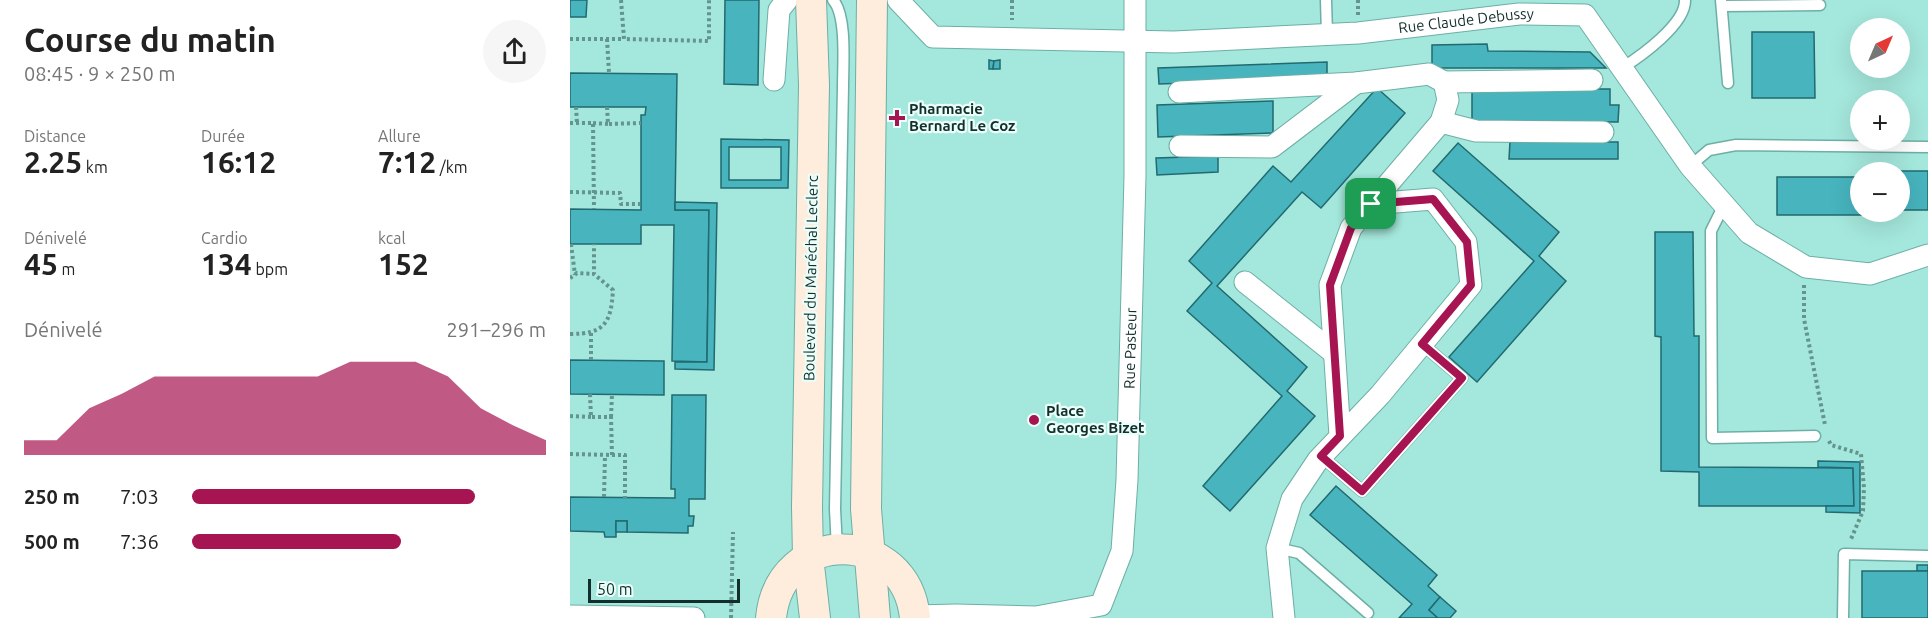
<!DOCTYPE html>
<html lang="fr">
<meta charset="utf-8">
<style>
:root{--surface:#fff;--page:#f6f6f6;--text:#222;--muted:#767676;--accent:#a61451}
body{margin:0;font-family:Ubuntu,sans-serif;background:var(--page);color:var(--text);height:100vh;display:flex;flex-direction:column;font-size:22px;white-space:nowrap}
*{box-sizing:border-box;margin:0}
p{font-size:20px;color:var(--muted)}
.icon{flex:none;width:33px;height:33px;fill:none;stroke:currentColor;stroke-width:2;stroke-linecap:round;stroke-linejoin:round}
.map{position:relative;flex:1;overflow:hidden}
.side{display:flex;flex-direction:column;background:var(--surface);width:570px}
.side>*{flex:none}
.needle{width:39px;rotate:44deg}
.buttons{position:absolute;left:1280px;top:18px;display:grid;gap:12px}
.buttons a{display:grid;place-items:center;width:60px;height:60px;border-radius:50%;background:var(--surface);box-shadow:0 6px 24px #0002;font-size:30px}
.scale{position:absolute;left:18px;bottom:15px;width:152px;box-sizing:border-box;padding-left:6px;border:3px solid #132e2b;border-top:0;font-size:16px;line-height:21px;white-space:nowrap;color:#132e2b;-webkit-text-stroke:4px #eafefa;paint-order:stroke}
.pin{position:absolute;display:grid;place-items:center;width:51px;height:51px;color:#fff;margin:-26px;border-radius:12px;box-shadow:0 3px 9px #0006}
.round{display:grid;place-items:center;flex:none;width:63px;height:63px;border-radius:32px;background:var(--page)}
.head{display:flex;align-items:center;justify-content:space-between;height:102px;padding:0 24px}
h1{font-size:33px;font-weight:700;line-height:45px}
.stats{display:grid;grid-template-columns:repeat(3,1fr);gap:9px;height:102px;padding:6px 24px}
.stats div{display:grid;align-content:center}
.stats b{font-size:30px;font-weight:700}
.stats small{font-size:16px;font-weight:400}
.stats p{font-size:16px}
.chart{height:168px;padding:12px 24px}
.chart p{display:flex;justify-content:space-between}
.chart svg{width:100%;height:108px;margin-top:6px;fill:var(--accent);opacity:.7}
ul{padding:0 24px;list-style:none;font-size:20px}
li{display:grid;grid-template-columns:96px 72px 1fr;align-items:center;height:45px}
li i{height:15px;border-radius:8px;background:var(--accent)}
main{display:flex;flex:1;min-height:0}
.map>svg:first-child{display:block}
.building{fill:#47b4be;stroke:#226a70;stroke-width:1.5;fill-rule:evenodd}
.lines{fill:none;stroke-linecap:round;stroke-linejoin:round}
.service-casing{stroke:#6dafa5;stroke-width:13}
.minor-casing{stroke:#6dafa5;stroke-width:23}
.secondary-casing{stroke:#6dafa5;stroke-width:32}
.path{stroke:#63948d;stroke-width:4;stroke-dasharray:3 3;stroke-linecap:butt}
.service{stroke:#fff;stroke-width:10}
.minor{stroke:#fff;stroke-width:21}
.secondary{stroke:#feecdc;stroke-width:30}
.route-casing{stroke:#fff;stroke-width:12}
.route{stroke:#a61451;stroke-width:8}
.poi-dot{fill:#a61451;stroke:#eafefa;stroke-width:2}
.labels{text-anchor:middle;stroke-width:4.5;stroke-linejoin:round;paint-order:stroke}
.street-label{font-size:15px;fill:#132e2b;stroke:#eafefa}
.poi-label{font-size:15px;font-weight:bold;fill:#132e2b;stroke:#eafefa;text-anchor:start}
</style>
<main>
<section class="side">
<div class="head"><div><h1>Course du matin</h1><p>08:45 · 9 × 250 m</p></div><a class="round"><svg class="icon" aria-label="share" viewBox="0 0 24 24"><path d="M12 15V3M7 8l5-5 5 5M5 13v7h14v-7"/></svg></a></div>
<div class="stats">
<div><p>Distance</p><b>2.25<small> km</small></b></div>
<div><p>Durée</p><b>16:12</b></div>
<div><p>Allure</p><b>7:12<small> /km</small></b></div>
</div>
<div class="stats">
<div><p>Dénivelé</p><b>45<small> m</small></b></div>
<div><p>Cardio</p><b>134<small> bpm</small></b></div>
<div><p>kcal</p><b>152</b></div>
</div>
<div class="chart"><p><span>Dénivelé</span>291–296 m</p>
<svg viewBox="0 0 160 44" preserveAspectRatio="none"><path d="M0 44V38L10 38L20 25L30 19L40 12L50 12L60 12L70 12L80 12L90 12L100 6L110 6L120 6L130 12L140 25L150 32L160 38V44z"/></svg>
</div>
<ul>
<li><b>250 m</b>7:03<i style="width:80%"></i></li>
<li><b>500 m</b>7:36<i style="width:59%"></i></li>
</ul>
</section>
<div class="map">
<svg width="1358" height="618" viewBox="0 0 1358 618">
<rect width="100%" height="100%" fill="#a4e7dc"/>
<g class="building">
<polygon points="0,0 17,0 16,17 0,17"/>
<polygon points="155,0 189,0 188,85 154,84"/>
<polygon points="1182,32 1244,32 1245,98 1182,98"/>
<polygon points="917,44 918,51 1020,52 1036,68 862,68 862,45"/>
<polygon points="419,60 424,61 423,69 419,69"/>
<polygon points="430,60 430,69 423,69 424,61"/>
<polygon points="757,62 757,78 589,84 588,68"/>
<polygon points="0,73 107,74 105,210 139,210 137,362 102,361 104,225 71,225 71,244 0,244 0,209 71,210 71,115 75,115 76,107 0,107"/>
<polygon points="807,88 835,113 751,208 732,192 647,286 737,367 717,391 745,416 660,511 633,486 712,396 617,311 642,283 619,261 703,166 721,182"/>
<polygon points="902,89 1040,89 1040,105 1049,105 1048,122 902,121"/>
<polygon points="703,101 703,133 588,137 587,105"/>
<path d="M151 139 219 140 218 188H151ZM159 147H211V180H159Z"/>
<polygon points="940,142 1048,142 1048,159 939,159"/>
<polygon points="888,143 989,232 969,256 996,281 907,382 879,357 964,261 863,171"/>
<polygon points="648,156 648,172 587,175 586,158"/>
<polygon points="1295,171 1358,171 1358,210 1329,210 1329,172"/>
<polygon points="1207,177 1290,177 1290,212 1294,212 1294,215 1207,215"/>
<polygon points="105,202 147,203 144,370 105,369 105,362 137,362 139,210 105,210"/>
<polygon points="1085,232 1123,232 1124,336 1129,336 1129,467 1283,468 1284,506 1129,506 1129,472 1091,471 1091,337 1085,336"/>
<polygon points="0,360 94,361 94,395 0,394"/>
<polygon points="102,395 136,395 135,499 119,499 119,516 124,516 123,526 118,526 118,533 57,532 57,521 46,521 46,537 35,537 34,532 0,531 0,497 105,498 105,489 101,489"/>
<polygon points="1248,461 1290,462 1290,513 1256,512 1256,506 1284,506 1283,468 1248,467"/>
<polygon points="766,486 867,575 858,586 870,597 859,610 868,618 829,618 842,604 740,515"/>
<rect x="46" y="521" width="11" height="11"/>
<rect x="1347" y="565" width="11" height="6"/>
<rect x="1292" y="571" width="66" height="47"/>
<polygon points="870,597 886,611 880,618 868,618 859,610"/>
</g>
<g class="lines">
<g class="service-casing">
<g id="service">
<path d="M263 0C277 15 273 65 273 86L265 509 267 549"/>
<polyline points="756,0 757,35"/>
<polyline points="1151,0 1158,83"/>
<polyline points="1152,6 1250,5"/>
<path d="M1052 68C1071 56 1116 24 1115 0"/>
<polyline points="1120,166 1139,150 1166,145 1358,147"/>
<polyline points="1154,205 1141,231 1142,438 1245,436"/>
<polyline points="751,456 792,491 892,378 852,344"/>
<polyline points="707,548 729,553 798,613"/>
<polyline points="1273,618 1274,554 1358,556"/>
</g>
</g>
<g class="minor-casing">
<g id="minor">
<path id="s1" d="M328 0 363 37 604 42 788 33 949 14 1015 15 1120 166 1179 233 1236 267 1300 274 1358 255"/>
<polyline points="204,80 209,10 217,0"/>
<polyline points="874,82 1022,80"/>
<polyline points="609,92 786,83 859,74 874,82 878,100 871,122 801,204"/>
<polyline points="871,122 906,131 1033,132"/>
<polyline points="610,146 702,147 786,83"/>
<polyline points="675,282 764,353"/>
<polyline points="0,616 124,618"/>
<path id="s2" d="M345 616 386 615 466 617 531 605 552 551 557 480 565 176V0"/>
<polyline points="714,618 707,548 722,499 748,460 810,395 901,285 896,242 863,199 801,204 781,228 760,285 770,436"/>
</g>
</g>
<g class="secondary-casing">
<g id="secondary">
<polyline points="241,0 244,85 237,507 238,557 245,618"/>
<polyline points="302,0 296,509 305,618"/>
<path d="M201 618C210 526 336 527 345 618"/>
</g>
</g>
<g class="path">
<polyline points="51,0 54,39 139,41 139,0"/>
<polyline points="442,0 442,20"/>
<polyline points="788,0 788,15"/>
<polyline points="0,39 54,39"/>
<polyline points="37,39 39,73"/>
<polyline points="6,107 7,123"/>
<polyline points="37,107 38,124 71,123"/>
<polyline points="0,123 23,123 24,209"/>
<polyline points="23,123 38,124"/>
<polyline points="0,192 50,193 51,204 70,204"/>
<polyline points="1,244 5,275"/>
<polyline points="0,278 7,273 24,274"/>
<polyline points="1234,285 1234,319 1255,425"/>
<path d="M0 334C35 334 41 323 43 290L24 274V244"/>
<polyline points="21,360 21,332"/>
<polyline points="0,416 21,417"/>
<polyline points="41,417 42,394"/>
<polyline points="1259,441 1261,445 1291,454 1294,488 1293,511 1281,539"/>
<polyline points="0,454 42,455 41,417 21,417 20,394"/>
<polyline points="42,455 55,455 55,498"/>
<polyline points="34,497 35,455"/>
<polyline points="161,618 163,532"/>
</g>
<use href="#service" class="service"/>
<use href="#minor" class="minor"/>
<use href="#secondary" class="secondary"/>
</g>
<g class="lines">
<g class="route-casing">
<polygon id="route" points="863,199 897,242 901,285 852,344 892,378 792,491 751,456 770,436 760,285 781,228 801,204"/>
</g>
<use href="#route" class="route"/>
</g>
<g class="poi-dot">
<path d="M324 109h6v6h6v6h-6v6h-6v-6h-6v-6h6z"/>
<circle cx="464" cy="420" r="6"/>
</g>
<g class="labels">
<g class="street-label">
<text dy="5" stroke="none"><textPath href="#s1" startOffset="585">Rue Claude Debussy</textPath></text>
<text transform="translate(241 278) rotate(-89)" y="5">Boulevard du Maréchal Leclerc</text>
<text dy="5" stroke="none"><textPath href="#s2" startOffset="448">Rue Pasteur</textPath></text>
</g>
<g class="poi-label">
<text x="339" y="114">Pharmacie<tspan x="339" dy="17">Bernard Le Coz</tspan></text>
<text x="476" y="416">Place<tspan x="476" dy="17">Georges Bizet</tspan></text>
</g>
</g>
</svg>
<div class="buttons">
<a><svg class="needle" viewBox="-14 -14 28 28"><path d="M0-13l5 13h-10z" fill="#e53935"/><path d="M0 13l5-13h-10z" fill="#767676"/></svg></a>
<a>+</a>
<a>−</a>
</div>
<div class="scale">50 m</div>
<div class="pin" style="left:801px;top:204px;background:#1e9e55"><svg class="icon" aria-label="arrive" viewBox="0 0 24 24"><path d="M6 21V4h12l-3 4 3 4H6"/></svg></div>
</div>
</main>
